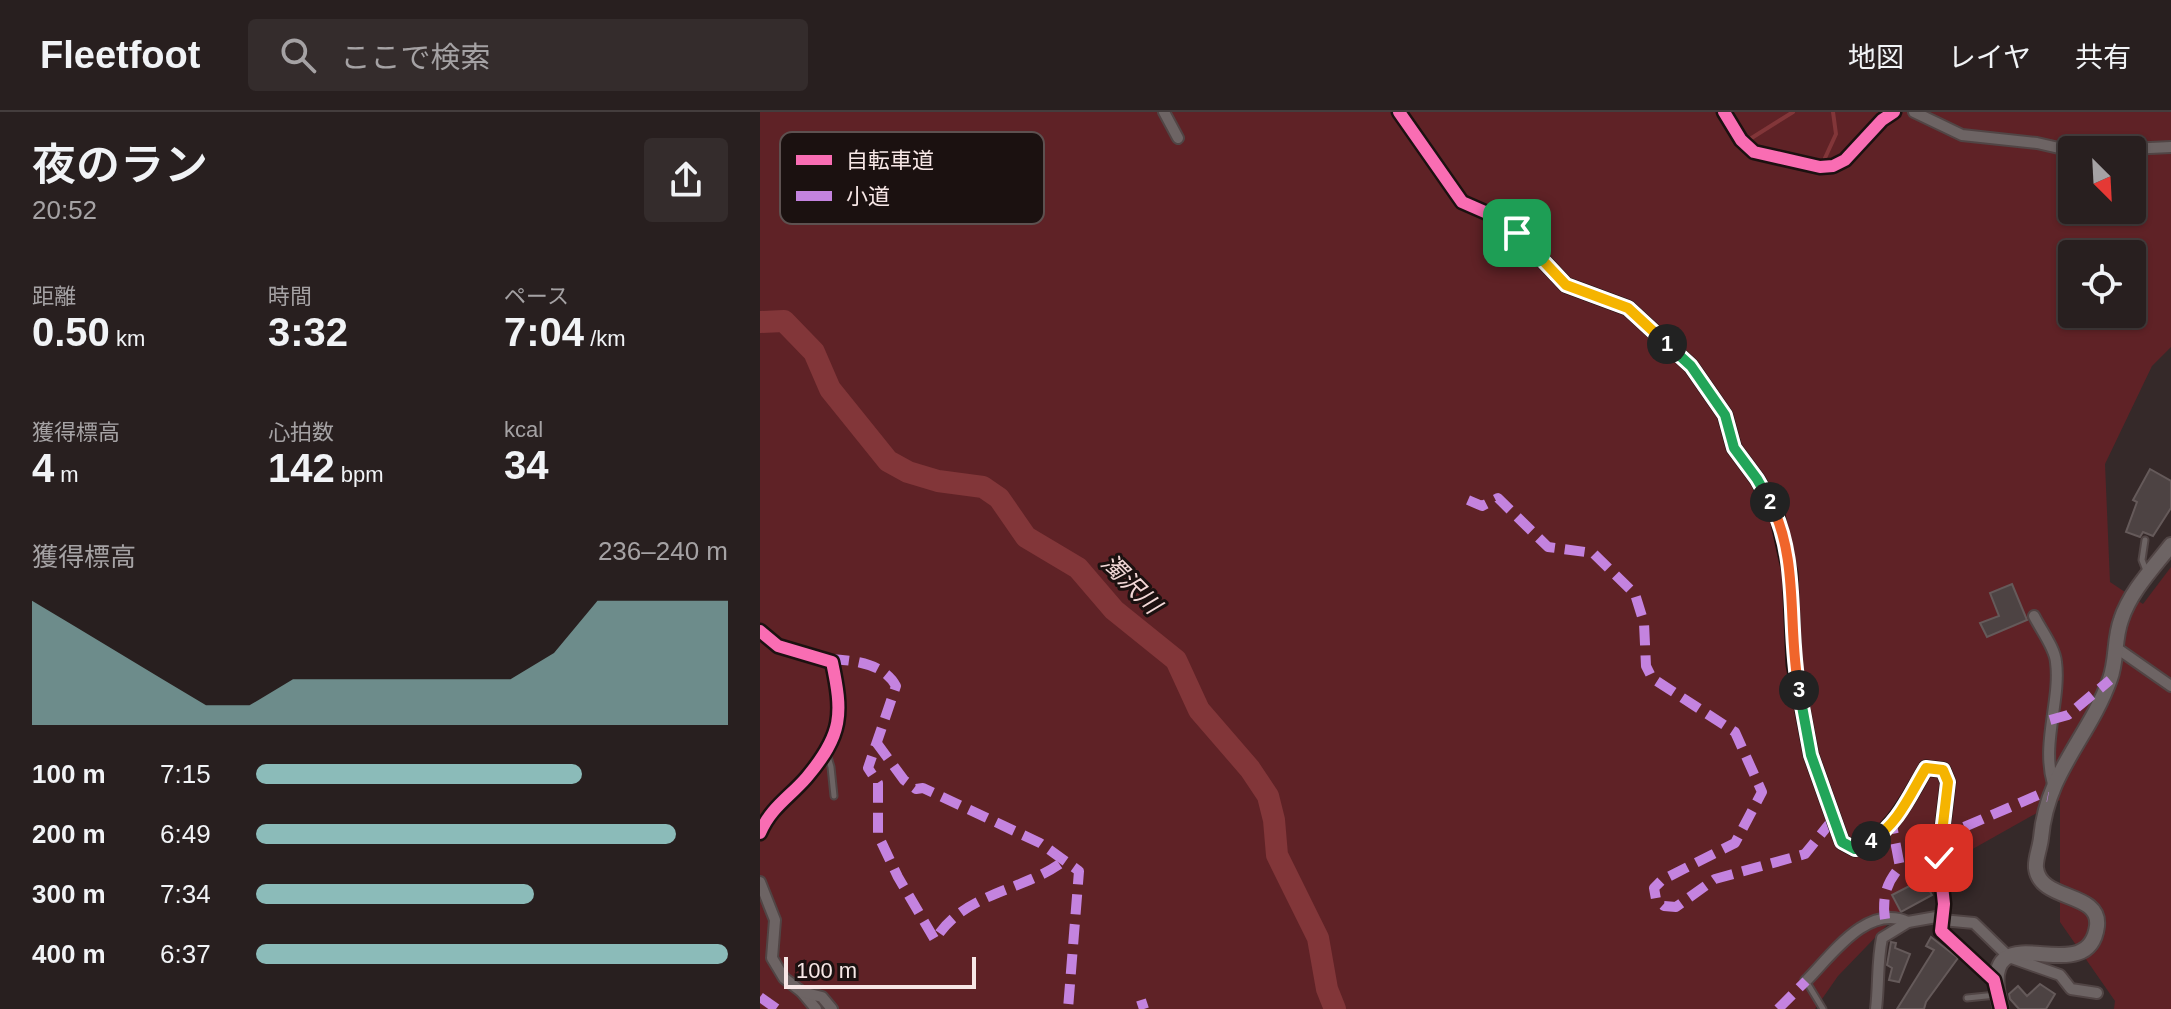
<!DOCTYPE html>
<html lang="ja">
<meta charset="utf-8">
<style>
:root{--surface:#281f1f;--page:#342c2c;--text:#f1f3f6;--muted:#a5a2a4;--line:#443d3d;--accent:#8bbbb9}
body{margin:0;font-family:Helvetica,"Noto Sans JP",sans-serif;background:var(--page);color:var(--text);height:100vh;display:flex;flex-direction:column;font-size:30px;white-space:nowrap}
*{box-sizing:border-box;margin:0}
p{font-size:26px;color:var(--muted)}
.icon{flex:none;width:44px;height:44px;fill:none;stroke:currentColor;stroke-width:2;stroke-linecap:round;stroke-linejoin:round}
.map{position:relative;flex:1;overflow:hidden}
.drawer{display:flex;flex-direction:column;background:var(--surface);width:760px}
.drawer>*{flex:none}
.needle{width:52px;rotate:156deg}
.controls{position:absolute;left:1298px;top:24px;display:grid;gap:16px}
.controls a{display:grid;place-items:center;width:88px;height:88px;border-radius:8px;background:var(--surface);box-shadow:0 2px 6px #0004,0 0 0 2px var(--line);font-size:40px}
.scale{position:absolute;left:24px;bottom:20px;width:192px;box-sizing:border-box;padding-left:8px;border:4px solid #f7e7e6;border-top:0;font-size:22px;line-height:28px;white-space:nowrap;color:#f7e7e6;-webkit-text-stroke:6px #1b1110;paint-order:stroke}
.pin{position:absolute;display:grid;place-items:center;width:68px;height:68px;color:#fff;margin:-34px;border-radius:16px;box-shadow:0 4px 12px #0006}
.km{position:absolute;width:40px;height:40px;margin:-20px;border-radius:50%;background:#222;color:#fff;font-size:22px;line-height:40px;text-align:center}
.round{display:grid;place-items:center;flex:none;width:84px;height:84px;border-radius:8px;background:var(--page)}
.overview{display:flex;align-items:center;justify-content:space-between;height:136px;padding:0 32px}
h1{font-size:44px;font-weight:600;line-height:60px}
.figures{display:grid;grid-template-columns:repeat(3,1fr);gap:12px;height:136px;padding:8px 32px}
.figures div{display:grid;align-content:center}
.figures b{font-size:40px;font-weight:600}
.figures small{font-size:22px;font-weight:400}
.figures p{font-size:22px}
.chart{height:224px;padding:16px 32px}
.chart p{display:flex;justify-content:space-between}
.chart svg{width:100%;height:144px;margin-top:8px;fill:var(--accent);opacity:.7}
ul{padding:0 32px;list-style:none;font-size:26px}
li{display:grid;grid-template-columns:128px 96px 1fr;align-items:center;height:60px}
li i{height:20px;border-radius:10px;background:var(--accent)}
header{display:flex;align-items:center;gap:48px;box-sizing:border-box;height:112px;padding:0 40px;background:var(--surface);border-bottom:2px solid var(--line)}
header strong{font-size:38px}
nav{display:flex;gap:44px;margin-inline-start:auto;font-size:28px}
.search{width:560px;height:72px;background:var(--page);display:flex;align-items:center;gap:20px;box-sizing:border-box;padding:0 28px;border-radius:8px;color:var(--muted);font-size:30px}
main{display:flex;flex:1;min-height:0}
.map>svg:first-child{display:block}
.green{fill:#5f2226;fill-rule:evenodd}
.lines{fill:none;stroke-linecap:round;stroke-linejoin:round}
.stream{stroke:#823639;stroke-width:4}
.river{stroke:#823639;stroke-width:22}
.building{fill:#4d4343;stroke:#655a5a;stroke-width:2}
.lane-casing{stroke:#514545;stroke-width:9}
.street-casing{stroke:#514545;stroke-width:14}
.secondary-casing{stroke:#514545;stroke-width:18}
.lane{stroke:#6d6464;stroke-width:5}
.street{stroke:#6d6464;stroke-width:10}
.secondary{stroke:#6d6464;stroke-width:14}
.quiet{stroke:#c483df;stroke-width:10;stroke-dasharray:20 10;stroke-linecap:butt}
.cycleway-casing{stroke:#1b1110;stroke-width:17}
.cycleway{stroke:#f96db3;stroke-width:12}
.split-1-casing{stroke:#fff;stroke-width:16}
.split-2-casing{stroke:#fff;stroke-width:16}
.split-3-casing{stroke:#fff;stroke-width:16}
.split-4-casing{stroke:#fff;stroke-width:16}
.split-5-casing{stroke:#fff;stroke-width:16}
.split-1{stroke:#f5b400;stroke-width:10}
.split-2{stroke:#22a559;stroke-width:10}
.split-3{stroke:#f0652b;stroke-width:10}
.split-4{stroke:#22a559;stroke-width:10}
.split-5{stroke:#f5b400;stroke-width:10}
.labels{text-anchor:middle;stroke-width:6;stroke-linejoin:round;paint-order:stroke}
.water-label{font-size:24px;font-style:italic;fill:#f2d8d7;stroke:#1b1110}
.key{fill:#1b1110;stroke:#5d5150;stroke-width:2}
.key-label{font-size:22px;fill:#f7e7e6}
</style>
<header>
<strong>Fleetfoot</strong>
<div class="search"><svg class="icon" aria-label="search" viewBox="0 0 24 24"><circle cx="10" cy="10" r="6"/><path d="M15 15l6 6"/></svg>ここで検索</div>
<nav><a>地図</a><a>レイヤ</a><a>共有</a></nav>
</header>
<main>
<section class="drawer">
<div class="overview"><div><h1>夜のラン</h1><p>20:52</p></div><a class="round"><svg class="icon" aria-label="share" viewBox="0 0 24 24"><path d="M12 15V3M7 8l5-5 5 5M5 13v7h14v-7"/></svg></a></div>
<div class="figures">
<div><p>距離</p><b>0.50<small> km</small></b></div>
<div><p>時間</p><b>3:32</b></div>
<div><p>ペース</p><b>7:04<small> /km</small></b></div>
</div>
<div class="figures">
<div><p>獲得標高</p><b>4<small> m</small></b></div>
<div><p>心拍数</p><b>142<small> bpm</small></b></div>
<div><p>kcal</p><b>34</b></div>
</div>
<div class="chart"><p><span>獲得標高</span>236–240 m</p>
<svg viewBox="0 0 160 44" preserveAspectRatio="none"><path d="M0 44V6L10 14L20 22L30 30L40 38L50 38L60 30L70 30L80 30L90 30L100 30L110 30L120 22L130 6L140 6L150 6L160 6V44z"/></svg>
</div>
<ul>
<li><b>100 m</b>7:15<i style="width:69%"></i></li>
<li><b>200 m</b>6:49<i style="width:89%"></i></li>
<li><b>300 m</b>7:34<i style="width:59%"></i></li>
<li><b>400 m</b>6:37<i style="width:100%"></i></li>
</ul>
</section>
<div class="map">
<svg width="1411" height="897" viewBox="0 0 1411 897">
<rect width="100%" height="100%" fill="#352929"/>
<path class="green" d="M0 0H1411V235L1392 254 1345 352 1350 470 1383 492 1411 455V897H1354L1355 889 1300 810V688L1186 752 1078 864 1055 897H0ZM1312 38H1372V98H1312ZM1312 142H1372V202H1312Z"/>
<g class="lines">
<g class="stream">
<polyline points="990,27 1033,0"/>
<polyline points="1065,46 1076,22 1073,0"/>
</g>
<polyline class="river" points="0,210 24,209 54,240 70,277 128,349 148,360 178,369 223,375 239,386 266,425 318,456 354,498 416,548 439,598 490,657 508,684 514,708 517,743 558,826 567,877 575,897"/>
</g>
<g class="building">
<polygon points="1390,357 1411,369 1411,396 1393,424 1383,420 1380,425 1366,420 1377,390 1373,388"/>
<polygon points="1252,472 1267,508 1227,525 1220,511 1239,504 1230,481"/>
<polygon points="1163,767 1172,783 1141,800 1132,783"/>
<polygon points="1171,825 1198,846 1166,890 1164,897 1137,897 1174,838 1166,834"/>
<polygon points="1131,830 1136,831 1135,836 1150,842 1139,870 1129,868 1132,856 1127,853"/>
<polygon points="1280,872 1295,882 1286,897 1259,897 1250,887 1249,882 1258,874 1267,884"/>
</g>
<g class="lines">
<g class="lane-casing">
<g id="lane">
<polyline points="1385,428 1382,448 1387,461"/>
<polyline points="66,638 71,655 74,684"/>
<polyline points="1046,869 1063,897"/>
<polyline points="1207,886 1236,883"/>
</g>
</g>
<g class="street-casing">
<g id="street">
<polyline points="404,0 418,26"/>
<path d="M639 0 702 90 734 104 757 121 806 173 868 196 931 254 965 303 974 336 997 367 1017 403 1030 461 1034 553 1051 643 1082 730 1095 737C1133 721 1146 690 1166 656L1183 658 1188 670 1179 746 1184 792 1181 819 1234 868"/>
<polyline points="964,0 981,28 994,40 1060,55 1073,54 1085,48 1122,8 1134,0"/>
<polyline points="1154,0 1202,23 1277,31 1312,39"/>
<polyline points="1348,38 1411,35"/>
<path d="M1274 504C1281 518 1295 536 1296 550 1301 588 1281 631 1293 672"/>
<path d="M0 519 18 534 72 550C83 602 83 622 47 665 30 685 11 695 0 721"/>
<polyline points="1358,537 1411,574"/>
<polyline points="0,770 15,808 12,846 24,866 42,880 56,897"/>
<polyline points="1182,808 1214,811 1249,845 1300,863 1311,877 1337,881"/>
<path d="M1046 869C1071 844 1107 791 1148 810"/>
<polyline points="42,880 62,885 72,897"/>
<path d="M1116 897C1119 872 1117 850 1122 826L1148 810 1182 804"/>
</g>
</g>
<g class="secondary-casing">
<path id="secondary" d="M1241 897C1213 789 1328 885 1337 814 1341 779 1280 790 1276 756 1275 747 1280 736 1281 726 1287 659 1329 626 1350 567 1357 548 1354 527 1361 508 1370 480 1393 456 1411 433"/>
</g>
<use href="#lane" class="lane"/>
<use href="#street" class="street"/>
<use href="#secondary" class="secondary"/>
<g class="quiet">
<polyline points="708,388 722,394 738,386 788,435 833,441 875,482 884,511 886,554 892,566 975,620 1002,680 975,731 902,768 894,776 896,787 904,794 916,795 955,767 1045,742 1074,706"/>
<path d="M69 547C92 548 124 551 136 574L108 656 118 671V723L138 765 175 828C203 780 266 779 305 748"/>
<polyline points="1290,608 1308,603 1350,568"/>
<polyline points="116,630 144,668 156,677 163,676 280,731 319,759 308,897"/>
<polyline points="1182,734 1195,719 1278,683 1288,685"/>
<path d="M1125 807C1122 786 1126 771 1140 755L1132 713"/>
<polyline points="0,885 17,897"/>
<polyline points="381,888 384,897"/>
<polyline points="1018,897 1046,869"/>
</g>
<g class="cycleway-casing">
<g id="cycleway">
<path d="M639 0 702 90 734 104 757 121 806 173 868 196 931 254 965 303 974 336 997 367 1017 403 1030 461 1034 553 1051 643 1082 730 1095 737C1133 721 1146 690 1166 656L1183 658 1188 670 1179 746 1184 792 1181 819 1234 868 1241 897"/>
<polyline points="964,0 981,28 994,40 1060,55 1073,54 1085,48 1122,8 1134,0"/>
<path d="M0 519 18 534 72 550C83 602 83 622 47 665 30 685 11 695 0 721"/>
</g>
</g>
<use href="#cycleway" class="cycleway"/>
</g>
<g class="lines">
<g class="split-1-casing">
<polyline id="split-1" points="757,121 806,173 868,196 907,232"/>
</g>
<g class="split-2-casing">
<polyline id="split-2" points="907,232 931,254 965,303 974,336 997,367 1010,390"/>
</g>
<g class="split-3-casing">
<path id="split-3" d="M1010 390C1040 447 1027 517 1039 578"/>
</g>
<g class="split-4-casing">
<polyline id="split-4" points="1039,578 1051,643 1082,730 1095,737 1111,729"/>
</g>
<g class="split-5-casing">
<path id="split-5" d="M1111 729C1139 711 1149 684 1166 656L1183 658 1188 670 1179 746"/>
</g>
<use href="#split-1" class="split-1"/>
<use href="#split-2" class="split-2"/>
<use href="#split-3" class="split-3"/>
<use href="#split-4" class="split-4"/>
<use href="#split-5" class="split-5"/>
</g>
<g class="labels">
<g class="water-label">
<text transform="translate(371 472) rotate(45)" y="8">濁沢川</text>
</g>
</g>
<rect x="20" y="20" width="264" height="92" rx="12" class="key"/>
<rect x="36" y="43" width="36" height="10" fill="#f96db3"/>
<rect x="36" y="79" width="36" height="10" fill="#c483df"/>
<g class="key-label">
<text x="86" y="56">自転車道</text>
<text x="86" y="92">小道</text>
</g>
</svg>
<div class="controls">
<a><svg class="needle" viewBox="-14 -14 28 28"><path d="M0-13l5 13h-10z" fill="#e53935"/><path d="M0 13l5-13h-10z" fill="#a5a2a4"/></svg></a>
<a><svg class="icon" aria-label="locate" viewBox="0 0 24 24"><circle cx="12" cy="12" r="6"/><path d="M12 2v4M12 18v4M2 12h4M18 12h4"/></svg></a>
</div>
<div class="scale">100 m</div>
<div class="pin" style="left:757px;top:121px;background:#1e9e55"><svg class="icon" aria-label="arrive" viewBox="0 0 24 24"><path d="M6 21V4h12l-3 4 3 4H6"/></svg></div>
<div class="pin" style="left:1179px;top:746px;background:#d93025"><svg class="icon" aria-label="check" viewBox="0 0 24 24"><path d="M5 12l5 5 9-10"/></svg></div>
<b class="km" style="left:907px;top:232px">1</b>
<b class="km" style="left:1010px;top:390px">2</b>
<b class="km" style="left:1039px;top:578px">3</b>
<b class="km" style="left:1111px;top:729px">4</b>
</div>
</main>
